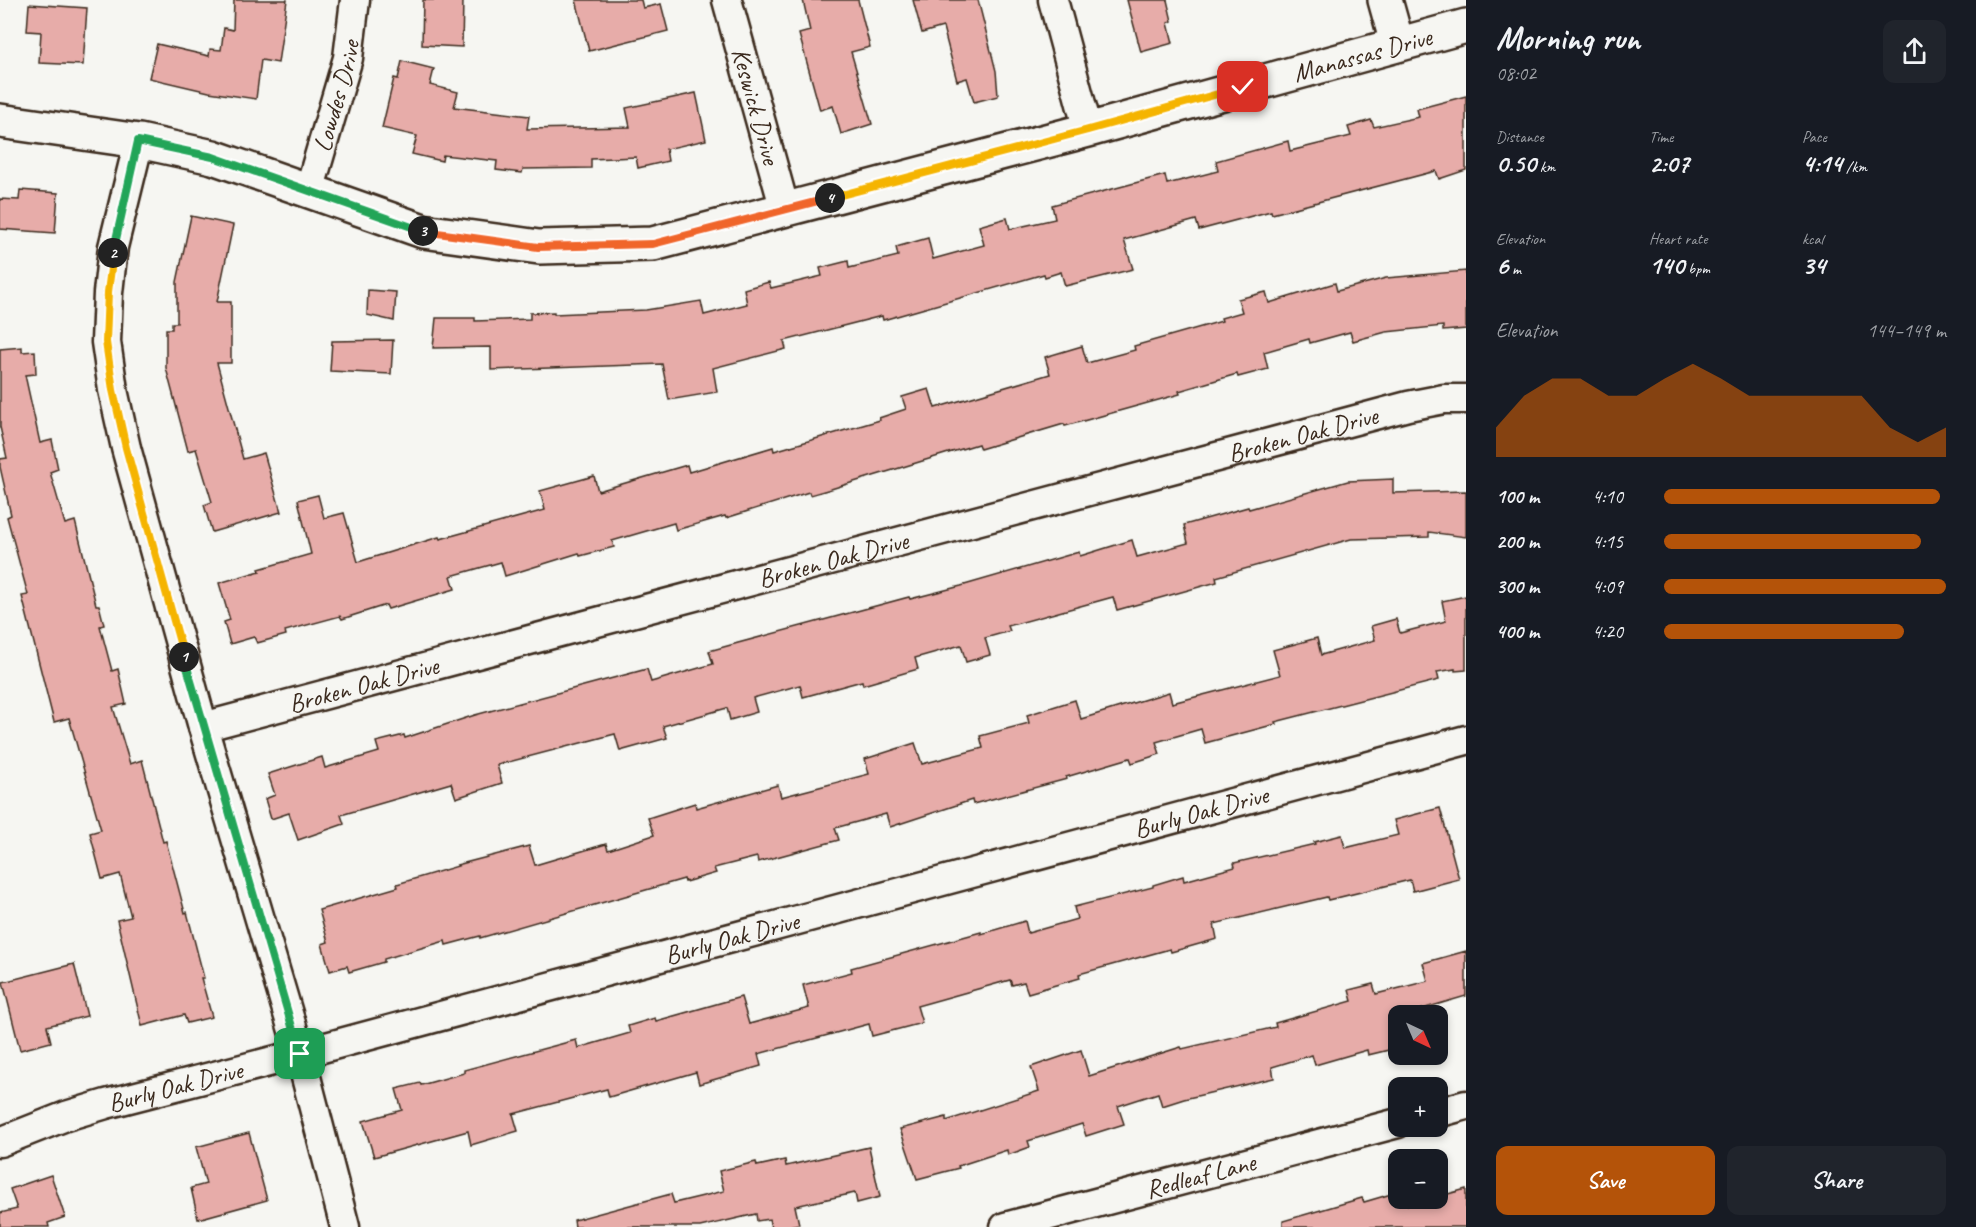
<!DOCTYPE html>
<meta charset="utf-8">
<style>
:root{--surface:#171b24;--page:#20242c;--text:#f1f3f6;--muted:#9ea1a6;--accent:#b45309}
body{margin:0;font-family:Caveat,sans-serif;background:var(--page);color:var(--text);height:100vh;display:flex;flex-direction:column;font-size:22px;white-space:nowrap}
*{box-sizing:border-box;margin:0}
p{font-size:20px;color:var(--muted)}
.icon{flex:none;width:33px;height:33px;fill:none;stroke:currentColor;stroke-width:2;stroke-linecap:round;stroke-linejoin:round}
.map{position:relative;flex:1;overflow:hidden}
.drawer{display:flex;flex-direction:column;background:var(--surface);width:510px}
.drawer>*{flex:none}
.needle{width:39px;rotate:136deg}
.fabs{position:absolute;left:1388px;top:1005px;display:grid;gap:12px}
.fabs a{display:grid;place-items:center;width:60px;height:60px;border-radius:12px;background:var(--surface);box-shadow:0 3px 9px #0003;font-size:30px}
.pin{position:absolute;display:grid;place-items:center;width:51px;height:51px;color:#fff;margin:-26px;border-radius:12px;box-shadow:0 3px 9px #0006}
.km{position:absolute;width:30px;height:30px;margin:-15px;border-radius:50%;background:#222;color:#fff;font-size:16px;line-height:30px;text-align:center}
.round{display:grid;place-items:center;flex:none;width:63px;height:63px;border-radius:12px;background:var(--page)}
.summary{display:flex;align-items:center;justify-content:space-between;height:102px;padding:0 30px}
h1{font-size:33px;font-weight:700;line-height:45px}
.figures{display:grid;grid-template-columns:repeat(3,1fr);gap:9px;height:102px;padding:6px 30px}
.figures div{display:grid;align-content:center}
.figures b{font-size:26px;font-weight:700}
.figures small{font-size:16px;font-weight:400}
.figures p{font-size:16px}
.chart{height:168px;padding:12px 30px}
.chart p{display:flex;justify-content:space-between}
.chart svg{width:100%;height:108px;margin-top:6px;fill:var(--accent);opacity:.7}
.cta{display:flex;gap:12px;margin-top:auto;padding:12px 30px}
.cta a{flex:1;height:69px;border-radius:12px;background:var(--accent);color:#fff;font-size:24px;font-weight:700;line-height:69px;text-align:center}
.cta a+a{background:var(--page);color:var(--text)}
ul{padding:0 30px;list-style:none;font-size:20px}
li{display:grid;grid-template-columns:96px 72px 1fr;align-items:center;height:45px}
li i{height:15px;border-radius:8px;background:var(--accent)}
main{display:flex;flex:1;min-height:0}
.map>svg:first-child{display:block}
.building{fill:#e7aca9;stroke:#3b2a1e;stroke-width:1.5}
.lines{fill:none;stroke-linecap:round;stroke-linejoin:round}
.street-casing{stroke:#3b2a1e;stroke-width:33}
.secondary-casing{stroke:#3b2a1e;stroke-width:38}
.street{stroke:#f6f6f2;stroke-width:28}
.secondary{stroke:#f6f6f2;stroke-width:33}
.split-1-casing{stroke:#fff;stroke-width:12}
.split-2-casing{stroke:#fff;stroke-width:12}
.split-3-casing{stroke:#fff;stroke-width:12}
.split-4-casing{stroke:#fff;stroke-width:12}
.split-5-casing{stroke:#fff;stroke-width:12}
.split-1{stroke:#22a559;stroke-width:8}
.split-2{stroke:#f5b400;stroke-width:8}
.split-3{stroke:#22a559;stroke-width:8}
.split-4{stroke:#f0652b;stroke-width:8}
.split-5{stroke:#f5b400;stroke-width:8}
.labels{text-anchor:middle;stroke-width:5;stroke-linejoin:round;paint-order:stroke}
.street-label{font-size:26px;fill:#3b2a1e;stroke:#f6f6f2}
</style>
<main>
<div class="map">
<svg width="1466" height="1227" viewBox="0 0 1466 1227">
<rect width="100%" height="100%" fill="#f6f6f2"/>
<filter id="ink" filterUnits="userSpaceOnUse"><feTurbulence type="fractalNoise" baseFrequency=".0167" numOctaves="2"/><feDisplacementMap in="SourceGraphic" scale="12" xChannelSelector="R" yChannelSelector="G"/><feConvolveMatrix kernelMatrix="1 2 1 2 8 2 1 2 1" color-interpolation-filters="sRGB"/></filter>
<g filter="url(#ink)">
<g class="building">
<polygon points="234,0 287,0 278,63 261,60 256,99 209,92 149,78 157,44 209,56 210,49 221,50 224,28 233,30"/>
<polygon points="423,0 463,0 462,47 422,45"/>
<polygon points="576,0 641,0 643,8 661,4 668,31 589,51"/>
<polygon points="803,0 858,0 870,47 851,52 872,124 841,134 833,106 820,110 799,34 810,31"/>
<polygon points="913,0 978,0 996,71 998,96 974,102 967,78 957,81 943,27 922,33"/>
<polygon points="1127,0 1167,0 1172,21 1168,23 1173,43 1141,52"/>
<polygon points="29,4 87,8 83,65 39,63 41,32 27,31"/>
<polygon points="402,61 434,69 430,85 458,92 454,107 529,116 527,129 630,127 626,108 696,93 706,140 666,149 668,161 638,168 636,157 591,159 591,168 523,169 522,173 496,170 497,161 443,155 442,161 412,154 417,136 382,128 394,78 398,79"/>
<polygon points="1466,96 1466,170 1439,179 1436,171 1272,214 1271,211 1199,230 1196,220 1124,240 1133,269 1065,286 1061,272 1045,277 1044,274 883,320 882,316 784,341 786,349 713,368 717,392 669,400 662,364 491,370 491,347 433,348 436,318 475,318 475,321 530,319 530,313 554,312 554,314 646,310 701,301 704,315 747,304 744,289 769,282 771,288 822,276 820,268 848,261 849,268 898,256 896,247 928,238 933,259 984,245 979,226 1007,218 1010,229 1055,219 1052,205 1165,175 1167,184 1218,171 1216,161 1288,141 1290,151 1351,136 1348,127 1371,120 1374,127 1419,117 1417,109"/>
<polygon points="20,190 58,193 55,233 0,229 0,199 19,200"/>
<polygon points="191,216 233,225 217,302 231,302 231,363 217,363 243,459 264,453 281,512 212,532 204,505 212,502 196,449 188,451 166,368 166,329 172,329 172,323 177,323 177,282"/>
<polygon points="1466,271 1466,329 1443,331 1443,326 1386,332 1353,341 1350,332 1310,343 1309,339 1264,352 1268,369 1238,377 1237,374 1179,391 1180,394 1065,426 1064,424 980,449 978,444 831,489 810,495 809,492 726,518 725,516 676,530 674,523 612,541 614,547 580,556 579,553 505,576 501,562 451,576 455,589 388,609 386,605 342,619 340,616 285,631 286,635 257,643 254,637 230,644 224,622 230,620 219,583 260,571 259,569 311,554 298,500 318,495 324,518 344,513 358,562 439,537 440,539 545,510 540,491 594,476 598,491 687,465 689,472 773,447 774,451 880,420 879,418 906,409 902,397 929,389 935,408 1050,374 1045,357 1082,346 1087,363 1135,350 1134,346 1222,321 1221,318 1242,312 1238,299 1266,292 1269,303 1335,283 1337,291 1386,278"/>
<polygon points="368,290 396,292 394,321 367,315"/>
<polygon points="393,340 391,374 330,371 332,341"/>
<polygon points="22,347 22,352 35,351 36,374 25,375 40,443 52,440 58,469 50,472 65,524 75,521 96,605 99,605 104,625 100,626 112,671 118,669 126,704 113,707 130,764 142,760 163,842 166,841 185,913 187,912 204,978 201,978 212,1017 187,1023 184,1015 142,1026 117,920 131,917 120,874 102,879 90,833 101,830 69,718 54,722 22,596 28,595 7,517 11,515 0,467 0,459 7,458 0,427 0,349"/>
<polygon points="1393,479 1393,493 1466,491 1466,537 1429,532 1429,537 1351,539 1216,577 1217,582 1117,610 1113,597 1008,626 1010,631 985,638 990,655 966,662 961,645 915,658 918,669 863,685 862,681 803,697 800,685 753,698 757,712 730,720 727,708 663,726 667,738 620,751 615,734 497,765 502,783 456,798 451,783 341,815 344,824 298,840 289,813 271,819 265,799 275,795 268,774 322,757 325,768 379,752 376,742 404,735 405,738 475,715 647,669 651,682 713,664 709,651 738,643 909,597 910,599 961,586 1079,552 1080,556 1132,540 1137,557 1188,543 1184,525 1248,507 1249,509 1348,481"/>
<polygon points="1466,596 1466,670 1455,671 1455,669 1437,672 1439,680 1275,722 1276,724 1205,743 1201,729 1156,742 1160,754 1132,763 1130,758 1066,777 1067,779 973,804 972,800 890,827 886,814 835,828 839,840 758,862 757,857 714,868 716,873 685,882 684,879 480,938 480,936 446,945 445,941 384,959 384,962 349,972 347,966 330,971 322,944 328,942 319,910 398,887 397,884 458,866 457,865 529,846 535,865 606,844 608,850 654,835 648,818 695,803 696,808 778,785 781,797 869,774 865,759 915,743 922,764 983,748 980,736 1029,723 1027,715 1075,700 1081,719 1169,692 1172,703 1280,675 1273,650 1317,638 1321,655 1375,640 1371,626 1396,619 1400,633 1446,621 1442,601"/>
<polygon points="1440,808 1459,879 1413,891 1410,880 1328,900 1327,897 1214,924 1217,939 1171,952 1170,949 1079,974 1080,978 1028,993 1024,982 1012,985 1010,980 917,1006 922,1023 872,1036 869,1024 758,1054 761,1066 699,1084 696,1072 609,1097 607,1089 513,1114 518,1131 471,1145 468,1131 374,1157 363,1121 402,1110 396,1089 420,1083 421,1085 464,1073 464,1070 576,1040 578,1048 630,1033 628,1026 655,1018 656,1021 741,997 749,1024 809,1008 803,985 852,972 851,968 981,932 981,934 1025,921 1028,933 1077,919 1074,907 1153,887 1153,885 1183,876 1184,881 1235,867 1234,863 1315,844 1314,842 1342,835 1345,848 1398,835 1394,820"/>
<polygon points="1466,951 1466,996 1422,1009 1424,1016 1398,1016 1398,1052 1397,1048 1368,1055 1367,1050 1315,1065 1312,1055 1272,1067 1274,1078 1184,1099 1162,1106 1158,1093 1118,1106 1124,1124 1086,1136 1082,1124 1028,1141 1030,1147 1008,1155 1007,1150 958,1166 959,1168 917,1179 900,1129 946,1117 946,1121 1039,1091 1031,1067 1081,1050 1089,1076 1181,1047 1182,1049 1276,1027 1275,1023 1352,1001 1349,990 1373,984 1376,994 1428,981 1423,963"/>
<polygon points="74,964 87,1016 47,1026 51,1042 20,1050 3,982"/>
<polygon points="249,1133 267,1200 198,1219 191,1188 206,1184 196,1147"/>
<polygon points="869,1147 880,1197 857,1203 855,1193 795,1206 799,1224 784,1227 771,1227 769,1219 757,1221 756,1214 700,1227 575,1227 574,1220 671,1194 674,1203 724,1191 719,1171 756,1162 757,1166 785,1160 786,1166"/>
<polygon points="51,1175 65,1217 48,1223 49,1227 0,1227 0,1213 17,1209 10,1189"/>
<polygon points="1466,1189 1466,1227 1283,1227 1283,1221 1362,1198 1364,1202 1398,1192 1398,1198 1406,1198 1408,1205"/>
</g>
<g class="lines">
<g class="street-casing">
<g id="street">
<path id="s1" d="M727 0 785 210"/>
<polyline points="1053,0 1088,130"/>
<polyline points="139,141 113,247 108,293 106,342 113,390 126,448 203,727 300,1054 345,1227"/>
<path id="s2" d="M309 191 348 58 355 0"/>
<path id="s3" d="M203 727 1408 406 1444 399H1466"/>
<polyline points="1437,1113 1466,1105"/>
<path id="s4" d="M0 1142 66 1116 106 1104 300 1054 1466 740"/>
<path id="s5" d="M1005 1227 1398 1123"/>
</g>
</g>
<g class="secondary-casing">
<g id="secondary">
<polyline points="1385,0 1397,43"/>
<path id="s6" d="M0 121 139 141 213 157 423 231 539 247 653 244 1088 130 1466 26"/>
</g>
</g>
<use href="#street" class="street"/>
<use href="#secondary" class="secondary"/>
</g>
</g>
<g class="lines" filter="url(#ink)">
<g class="split-1-casing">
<polyline id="split-1" points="184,657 300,1054"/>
</g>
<g class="split-2-casing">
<polyline id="split-2" points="113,253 108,292 106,342 113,390 126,448 184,657"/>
</g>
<g class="split-3-casing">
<polyline id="split-3" points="113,253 138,141 213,157 423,231"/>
</g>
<g class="split-4-casing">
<polyline id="split-4" points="423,231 538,247 653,244 830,198"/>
</g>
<g class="split-5-casing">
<polyline id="split-5" points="830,198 1088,130 1243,87"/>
</g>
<use href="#split-1" class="split-1"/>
<use href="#split-2" class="split-2"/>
<use href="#split-3" class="split-3"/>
<use href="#split-4" class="split-4"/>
<use href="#split-5" class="split-5"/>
</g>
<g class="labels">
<g class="street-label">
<text dy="9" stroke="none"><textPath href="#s6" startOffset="1404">Manassas Drive</textPath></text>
<text dy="9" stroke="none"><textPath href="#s2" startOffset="99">Lowdes Drive</textPath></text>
<text dy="9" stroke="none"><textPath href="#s1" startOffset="110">Keswick Drive</textPath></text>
<text dy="9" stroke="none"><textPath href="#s3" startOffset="1138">Broken Oak Drive</textPath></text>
<text dy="9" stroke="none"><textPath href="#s3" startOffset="652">Broken Oak Drive</textPath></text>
<text dy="9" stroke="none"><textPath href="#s3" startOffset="166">Broken Oak Drive</textPath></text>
<text dy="9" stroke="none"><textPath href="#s4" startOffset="1246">Burly Oak Drive</textPath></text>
<text dy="9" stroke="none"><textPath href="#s4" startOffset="760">Burly Oak Drive</textPath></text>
<text dy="9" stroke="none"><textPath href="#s4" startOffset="184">Burly Oak Drive</textPath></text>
<text dy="9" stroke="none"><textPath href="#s5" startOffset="202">Redleaf Lane</textPath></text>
</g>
</g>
</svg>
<div class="fabs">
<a><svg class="needle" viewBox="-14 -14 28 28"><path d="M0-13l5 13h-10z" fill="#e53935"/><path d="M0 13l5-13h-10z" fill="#9ea1a6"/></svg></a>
<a>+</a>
<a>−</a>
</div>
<div class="pin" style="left:300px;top:1054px;background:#1e9e55"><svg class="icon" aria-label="arrive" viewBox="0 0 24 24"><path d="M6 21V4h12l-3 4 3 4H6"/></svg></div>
<div class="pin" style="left:1243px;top:87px;background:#d93025"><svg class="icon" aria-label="check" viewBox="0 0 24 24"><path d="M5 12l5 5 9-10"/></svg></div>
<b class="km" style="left:184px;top:657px">1</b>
<b class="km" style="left:113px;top:253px">2</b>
<b class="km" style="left:423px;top:231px">3</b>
<b class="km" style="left:830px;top:198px">4</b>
</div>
<section class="drawer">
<div class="summary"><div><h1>Morning run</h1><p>08:02</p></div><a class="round"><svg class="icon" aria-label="share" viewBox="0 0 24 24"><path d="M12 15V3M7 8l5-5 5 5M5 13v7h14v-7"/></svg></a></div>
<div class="figures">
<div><p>Distance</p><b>0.50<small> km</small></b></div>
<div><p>Time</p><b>2:07</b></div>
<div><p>Pace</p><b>4:14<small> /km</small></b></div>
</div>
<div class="figures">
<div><p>Elevation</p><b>6<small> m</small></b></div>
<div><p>Heart rate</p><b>140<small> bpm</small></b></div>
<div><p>kcal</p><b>34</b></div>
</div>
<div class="chart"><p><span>Elevation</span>144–149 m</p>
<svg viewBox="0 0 160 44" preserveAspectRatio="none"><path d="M0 44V32L10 19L20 12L30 12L40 19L50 19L60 12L70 6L80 12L90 19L100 19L110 19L120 19L130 19L140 32L150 38L160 32V44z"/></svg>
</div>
<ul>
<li><b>100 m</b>4:10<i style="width:98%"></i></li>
<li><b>200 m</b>4:15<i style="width:91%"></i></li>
<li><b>300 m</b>4:09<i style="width:100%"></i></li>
<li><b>400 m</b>4:20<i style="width:85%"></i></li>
</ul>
<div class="cta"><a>Save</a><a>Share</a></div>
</section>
</main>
